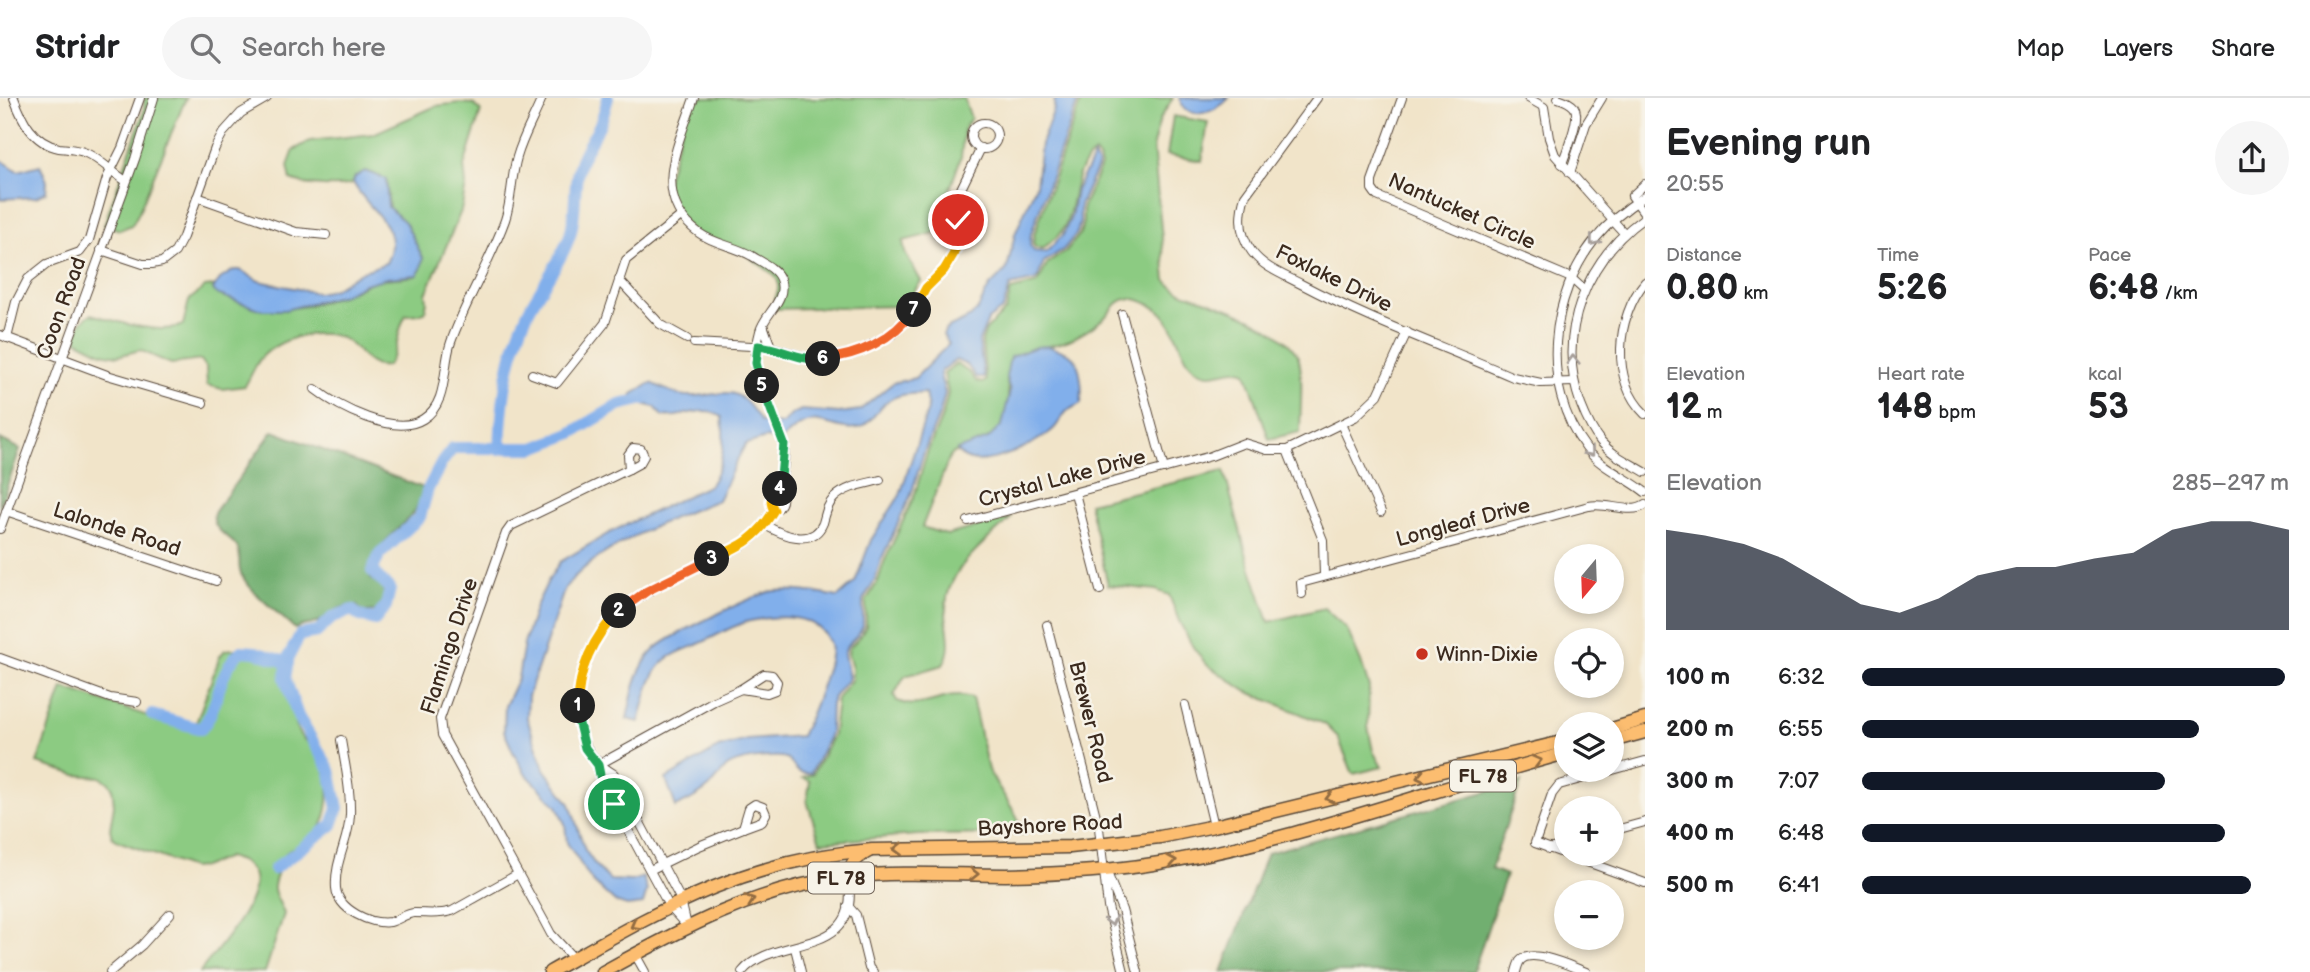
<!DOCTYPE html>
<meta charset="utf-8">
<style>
:root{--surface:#fff;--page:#f6f6f6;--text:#202124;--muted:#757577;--line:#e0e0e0;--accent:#111827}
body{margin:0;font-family:"Balsamiq Sans",sans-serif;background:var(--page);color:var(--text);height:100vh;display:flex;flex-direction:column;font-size:26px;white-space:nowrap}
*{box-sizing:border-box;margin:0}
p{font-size:23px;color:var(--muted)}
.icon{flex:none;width:38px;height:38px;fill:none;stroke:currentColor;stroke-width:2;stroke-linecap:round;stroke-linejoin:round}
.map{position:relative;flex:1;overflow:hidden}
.drawer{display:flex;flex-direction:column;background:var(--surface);width:665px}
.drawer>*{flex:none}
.needle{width:46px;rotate:199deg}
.controls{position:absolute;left:1554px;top:446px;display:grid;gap:14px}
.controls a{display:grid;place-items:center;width:70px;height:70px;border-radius:50%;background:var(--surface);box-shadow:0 4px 10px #0003;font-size:35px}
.pin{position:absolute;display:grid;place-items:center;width:60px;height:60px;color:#fff;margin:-30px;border:4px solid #fff;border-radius:50%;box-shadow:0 2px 7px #0007}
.km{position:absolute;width:35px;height:35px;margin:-18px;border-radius:50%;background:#222;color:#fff;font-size:19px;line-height:35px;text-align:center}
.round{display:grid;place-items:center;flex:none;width:74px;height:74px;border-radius:37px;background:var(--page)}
.head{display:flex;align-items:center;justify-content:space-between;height:119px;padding:0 21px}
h1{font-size:38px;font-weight:700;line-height:52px}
.metrics{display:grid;grid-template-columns:repeat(3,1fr);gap:10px;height:119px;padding:7px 21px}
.metrics div{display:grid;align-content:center}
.metrics b{font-size:35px;font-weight:700}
.metrics small{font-size:19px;font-weight:400}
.metrics p{font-size:19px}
.chart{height:196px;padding:14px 21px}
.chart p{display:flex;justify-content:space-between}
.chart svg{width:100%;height:126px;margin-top:7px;fill:var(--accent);opacity:.7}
ul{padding:0 21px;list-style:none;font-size:23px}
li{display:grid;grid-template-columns:112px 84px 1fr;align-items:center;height:52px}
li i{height:18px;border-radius:9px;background:var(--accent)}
header{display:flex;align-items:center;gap:42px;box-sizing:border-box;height:98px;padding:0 35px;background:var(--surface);border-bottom:2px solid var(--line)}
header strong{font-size:33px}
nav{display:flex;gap:38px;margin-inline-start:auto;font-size:24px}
.search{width:490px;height:63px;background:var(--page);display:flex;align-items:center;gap:18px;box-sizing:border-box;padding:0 24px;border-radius:38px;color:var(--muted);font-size:26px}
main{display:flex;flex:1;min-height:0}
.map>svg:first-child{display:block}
.green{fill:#8ccb82;stroke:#647a50;stroke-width:2}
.forest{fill:#71af70;stroke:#566c47;stroke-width:2}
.water{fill:#81afeb;stroke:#5e6c84;stroke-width:2}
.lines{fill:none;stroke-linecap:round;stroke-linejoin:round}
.river{stroke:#81afeb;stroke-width:12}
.street-casing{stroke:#564638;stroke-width:10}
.primary-casing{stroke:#564638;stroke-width:15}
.street{stroke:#fff;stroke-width:8}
.primary{stroke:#fcbd6f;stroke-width:12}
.oneway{stroke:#a79f9a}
.oneway2{stroke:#926c42}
.split-1-casing{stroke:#fff;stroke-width:14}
.split-2-casing{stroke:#fff;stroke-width:14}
.split-3-casing{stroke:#fff;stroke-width:14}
.split-4-casing{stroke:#fff;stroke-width:14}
.split-5-casing{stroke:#fff;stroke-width:14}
.split-6-casing{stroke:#fff;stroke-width:14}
.split-7-casing{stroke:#fff;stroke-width:14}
.split-8-casing{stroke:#fff;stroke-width:14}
.split-1{stroke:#22a559;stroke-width:9}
.split-2{stroke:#f5b400;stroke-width:9}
.split-3{stroke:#f0652b;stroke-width:9}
.split-4{stroke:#f5b400;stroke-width:9}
.split-5{stroke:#22a559;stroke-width:9}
.split-6{stroke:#22a559;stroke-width:9}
.split-7{stroke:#f0652b;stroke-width:9}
.split-8{stroke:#f5b400;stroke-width:9}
.poi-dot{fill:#c8321e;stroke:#f7f3e8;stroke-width:2.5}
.labels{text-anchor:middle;stroke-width:5;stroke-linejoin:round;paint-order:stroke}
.shield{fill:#f7f3e8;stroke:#73665b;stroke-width:2}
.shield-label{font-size:19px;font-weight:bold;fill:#3b2a1e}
.street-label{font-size:21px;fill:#3b2a1e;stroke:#f7f3e8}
.poi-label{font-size:21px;fill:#3b2a1e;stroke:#f7f3e8;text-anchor:start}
</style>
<header>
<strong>Stridr</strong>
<div class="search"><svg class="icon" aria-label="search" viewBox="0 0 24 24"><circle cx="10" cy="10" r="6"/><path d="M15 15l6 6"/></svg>Search here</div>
<nav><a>Map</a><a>Layers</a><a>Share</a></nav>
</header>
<main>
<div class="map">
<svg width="1645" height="874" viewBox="0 0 1645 874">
<rect width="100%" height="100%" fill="#f7f3e8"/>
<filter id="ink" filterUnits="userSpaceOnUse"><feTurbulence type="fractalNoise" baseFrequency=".0143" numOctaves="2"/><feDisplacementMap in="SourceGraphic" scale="14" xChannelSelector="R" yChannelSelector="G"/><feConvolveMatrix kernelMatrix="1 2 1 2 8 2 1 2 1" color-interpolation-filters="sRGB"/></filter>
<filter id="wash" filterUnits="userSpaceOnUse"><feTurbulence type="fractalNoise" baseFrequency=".00686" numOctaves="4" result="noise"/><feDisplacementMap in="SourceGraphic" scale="28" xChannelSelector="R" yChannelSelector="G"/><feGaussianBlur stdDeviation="1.57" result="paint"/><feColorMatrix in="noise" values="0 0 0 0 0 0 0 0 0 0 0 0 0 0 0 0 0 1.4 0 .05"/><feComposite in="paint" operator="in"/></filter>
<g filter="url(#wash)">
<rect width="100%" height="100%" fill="#f1e4c9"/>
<g class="green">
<polygon points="144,0 186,0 138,116 132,127 120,132 104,127 144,13"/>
<polygon points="690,0 964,0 971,20 964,31 961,59 935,135 903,143 905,155 921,183 904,208 772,211 778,192 778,183 773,176 745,156 692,134 683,125 670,104 665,88"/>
<path d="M1082 0H1173L1160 21 1153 47 1166 182C1176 195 1193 198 1208 203 1235 213 1286 232 1298 259 1304 272 1300 318 1300 334L1269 341 1246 274C1231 267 1213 282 1199 273 1175 260 1181 217 1144 204 1139 202 1134 200 1128 201 1117 201 1112 213 1104 220 1085 236 1061 249 1036 249L1006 279C1011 300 1008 332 985 342 973 348 960 349 950 358L922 429 947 437 1012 419C986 444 947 470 946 509 945 531 955 547 943 567L905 578 894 597 897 603C924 615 944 591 972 600L988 672 1015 715 1024 736 918 737 820 744 807 703 810 683 803 680 813 676 833 637 837 601 852 581V570L848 556 849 550 860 539 866 528V503L878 483 884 464 914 399 927 355 943 316 948 295 944 275 956 266 970 275 976 283 982 285 986 283 982 243 986 232 1006 212 1011 192 1038 185 1047 166 1066 153 1080 136 1083 124V108L1101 68 1099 60 1095 55C1068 73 1078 114 1060 135 1056 141 1049 144 1044 150H1036L1033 146 1034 137Z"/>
<path d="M459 5 473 6 481 13 464 68 466 87 461 113 426 196 427 203 425 214 419 216 406 217C396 233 399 253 387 268 367 271 361 253 347 243 323 227 279 240 261 260 254 268 251 279 245 288L222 291 207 287 206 269 201 262 171 266 140 252 118 258 102 255 78 243 76 237C79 228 82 221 91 216 114 223 161 238 183 227L189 202 205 189 214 188 213 191C259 219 295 214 344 197 354 193 363 187 374 183 388 179 403 181 417 177L423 160 405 124 389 110 386 81 365 73C362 75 356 83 353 85 341 91 304 88 291 82L288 68 294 52 310 43 373 36 436 8Z"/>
<polygon points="1173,18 1208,24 1202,63 1167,57"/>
<polygon points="1224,373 1248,462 1269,524 1324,510 1347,531 1361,564 1369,589 1368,629 1373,653 1382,669 1353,676 1338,639 1325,626 1246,593 1206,566 1193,549 1179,523 1169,497 1156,492 1108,487 1089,405"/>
<path d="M234 551 286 565 297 631C301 642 308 643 314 651 320 659 325 672 327 681 331 698 327 726 314 738 306 745 294 748 286 755 283 758 273 785 274 791 275 799 282 808 284 816L265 874H200C214 854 269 797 251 772 246 764 237 762 228 759L203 769 191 770 118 743 112 739 110 731 114 707 112 689 108 684 100 679 76 677 37 665 63 590 190 632 195 628 220 558 225 552Z"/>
</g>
<g class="forest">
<path d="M273 333 424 390C422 397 420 405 416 411 401 434 365 450 371 481L383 489 385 502 376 513 363 514 356 507C331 508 329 522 312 526 305 528 301 527 295 531 280 516 250 494 241 476 237 467 242 457 237 449 229 437 211 433 214 415Z"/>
<polygon points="0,341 20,351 0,409"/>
<polygon points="1521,684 1491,771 1506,777 1473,874 1222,874 1267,755"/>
</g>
<g class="water">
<path d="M1055 0H1079L1031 136 1030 147 1034 153 1046 154 1063 137 1071 119 1076 92 1094 58 1098 67 1080 107V124L1077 135 1064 151 1044 164 1037 182 1010 188 1003 211 988 222 979 243 984 280H977L967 267 956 262 941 273 940 277 945 295 940 315 924 354 911 397 881 462 875 482 863 502V528L858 537 847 548 844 556 849 580 834 599 831 606 830 636 811 675C790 679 797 660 781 659 768 658 738 661 727 669 721 674 716 684 709 689 699 698 688 703 676 709L666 681 718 650 747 642 801 638C809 622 835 561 830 546 818 514 777 517 750 523 733 527 716 538 701 545 690 550 676 554 667 561 649 574 645 604 639 624L627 621C632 597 636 570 654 552 665 540 757 495 774 493 796 491 816 495 838 499L855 484 871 442 900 397 928 311 925 295C912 296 899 295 888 303 878 309 872 325 861 329 841 336 821 317 802 326 794 330 787 338 780 343L766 340 746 346C735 363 728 383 718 402 672 420 594 450 565 490L528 598 527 620 544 671 570 706 585 752 596 768 610 782 632 783 643 779 647 793 643 806 627 808 615 804 592 783 567 745 565 726 557 708 525 675 513 654 504 633 505 608 518 580 524 545 536 508 548 483 560 464 611 434 710 387C724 365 725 345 722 319 700 304 685 322 662 318L655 309 631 303 633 296 651 285C662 289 675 298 687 298 728 299 735 281 761 324L783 326 791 317 801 312 839 315 860 312 893 285 915 280 949 246 943 237 946 231 971 219 978 211 989 189 1007 171 1015 136 1036 87 1041 46 1054 11Z"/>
<path d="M1179 0H1229C1216 15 1188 25 1179 0Z"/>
<polygon points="0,61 18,73 40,67 47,83 46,94 36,99 0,101"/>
<path d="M365 73 386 81 388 109 405 124 423 160 421 171 417 177 387 180 365 186 343 197 285 212H262L216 196 213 191 220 181 234 172H240L259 183 318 195 334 191 359 175 386 165C405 128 367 113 353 84L355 79Z"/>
<path d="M1048 248C1056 251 1068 253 1074 260 1081 269 1083 293 1081 305 1077 308 1071 310 1067 313 1060 320 1059 328 1050 334 1031 348 972 379 957 352L988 341 1002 327 1010 293 1006 279 1010 259 1036 249Z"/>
</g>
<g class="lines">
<g class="river">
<path d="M500 351C502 302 507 257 529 212 542 187 561 164 570 137 577 114 573 90 579 68 583 54 591 43 598 30 603 21 605 10 608 0"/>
<path d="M152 617 201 631C220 609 216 575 241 553L255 554 288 565"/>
<polyline points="274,771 332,727 338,710 330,672 298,618 285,580 289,558 300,537 317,534 333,519 352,512 360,518 375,522 386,508 390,491 372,473 380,456 420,419 428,391 442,364 453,350 534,350 570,336 619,307 649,300"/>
</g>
</g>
</g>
<g filter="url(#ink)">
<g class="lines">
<g class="street-casing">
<g id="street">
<path d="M14 0C22 22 33 45 59 50 68 51 77 51 86 55 101 62 112 74 126 83"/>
<path d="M1317 0 1245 98C1239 117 1239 137 1252 154 1264 170 1284 177 1301 186 1369 222 1442 248 1513 279L1541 285 1574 284"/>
<polyline points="1402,0 1372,83 1372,91 1377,98 1571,180 1584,192"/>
<polyline points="1528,0 1544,9 1549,40 1555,57 1624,135"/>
<path d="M1558 0C1564 2 1570 4 1574 9 1582 19 1566 53 1562 66"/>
<circle cx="984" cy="38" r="13"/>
<polyline points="1570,75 1586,26 1602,0"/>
<polyline points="1645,86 1632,98 1645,116"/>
<path d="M1645 98C1627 110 1610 123 1596 140 1550 197 1539 288 1586 350 1602 371 1625 378 1645 394"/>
<polyline points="197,99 296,134 326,137"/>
<path d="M1645 119C1586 161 1555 236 1581 307 1586 320 1592 333 1601 344 1613 358 1630 365 1645 374"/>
<polyline points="101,152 143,166 152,166 162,164 175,154 183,139 215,50 223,35 241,15 267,0"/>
<polyline points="619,182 660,226 687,241"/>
<path d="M1645 184C1616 219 1610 283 1645 316"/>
<polyline points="1122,216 1164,371"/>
<polyline points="763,227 771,249"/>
<polyline points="0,237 107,277 203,305"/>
<polyline points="7,240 16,204 28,181 47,166 80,154 89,142 107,80 122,50 140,0"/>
<polyline points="694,245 771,249 815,262 855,255 893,236 909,219 926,190 944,172 953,157 959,142 956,107 959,95 981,50"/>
<polyline points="532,276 557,285 605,225 626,162 681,118"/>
<path d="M315 291C338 309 395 339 423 321 449 305 442 269 451 244 466 202 490 164 505 122 512 102 511 79 517 59 523 38 534 20 542 0"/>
<polyline points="1341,326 1381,414"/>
<polygon points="633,350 641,351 644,358 640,365 629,371 628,357"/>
<polyline points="1287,352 1323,442 1324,478"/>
<polyline points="1075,395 1100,492"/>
<path d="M774 412C769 403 771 397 780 391"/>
<polyline points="6,413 216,483"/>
<polyline points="968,423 1211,358 1244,345 1267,352 1287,352 1355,319 1378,297 1407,234"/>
<path d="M765 427C782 437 813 450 823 425 826 415 827 407 834 400 846 388 865 386 880 382"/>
<polyline points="0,431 135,61 154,0"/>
<path d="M1302 496 1301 485 1589 408C1607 404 1631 417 1645 407"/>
<polyline points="1047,527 1099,730 1108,809 1124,874"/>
<polyline points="0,560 110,600 137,604"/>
<polygon points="764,576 772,577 777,584 775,592 767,595 741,591"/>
<polyline points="1185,607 1214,728"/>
<path d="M341 642C345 667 351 692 350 717 349 742 334 764 336 790 338 812 371 827 390 824 399 822 406 815 415 815 429 815 438 817 452 813L518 776"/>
<polyline points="1645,663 1559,687 1552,696 1535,745 1645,785"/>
<polyline points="598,667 601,682 669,808 685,826"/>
<polyline points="598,667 714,603 741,591"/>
<polygon points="755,706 763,709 766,716 762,723 743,730 749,710"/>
<polyline points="1612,733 1645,724"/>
<polyline points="1549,751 1566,746"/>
<polyline points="650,772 699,748 743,730"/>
<polyline points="1108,777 1122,812 1138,874"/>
<polyline points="848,808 856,817 869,870 873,874"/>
<path d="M687 828 681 802 614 676C589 661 578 641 578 611 578 524 635 498 703 466 719 458 737 452 750 442 761 434 765 422 773 413 780 407 776 414 781 406 785 399 780 394 781 387 782 374 786 362 784 350 780 322 761 297 757 270 755 259 757 244 760 233 765 215 788 202 780 181 776 170 761 164 752 158 735 148 714 146 699 135 649 99 679 46 694 0"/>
<polyline points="795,850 801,874"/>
<polyline points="635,856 645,874"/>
<polyline points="574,861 551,836 543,821 442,637 440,621 506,435 511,428 629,371"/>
<polyline points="110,874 142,847 170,816"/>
<path d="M742 874C774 834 864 863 848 779"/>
<path d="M1516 874C1517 870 1518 866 1520 863 1531 849 1572 869 1586 874"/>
</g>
</g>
<g class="primary-casing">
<g id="primary">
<polyline points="1612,631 1645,621"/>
<polyline points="1612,643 1645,634"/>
<path d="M848 779C851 765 856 760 869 753"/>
<path d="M550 874C659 813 744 761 872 752L1070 749 1160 739 1214 728 1566 643"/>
<path d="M603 874C681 831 757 790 847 779 900 773 953 777 1006 777 1055 776 1105 774 1153 766 1294 744 1429 692 1566 655"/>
</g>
</g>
<use href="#street" class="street"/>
<use href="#primary" class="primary"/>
</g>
<defs><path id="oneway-chevron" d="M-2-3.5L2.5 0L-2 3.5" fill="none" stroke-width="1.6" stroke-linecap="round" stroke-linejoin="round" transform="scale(1.75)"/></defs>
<g class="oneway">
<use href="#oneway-chevron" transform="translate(1594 143) rotate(128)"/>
<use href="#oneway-chevron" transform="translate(1573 262) rotate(-92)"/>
<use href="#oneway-chevron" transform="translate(1590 354) rotate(49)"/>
<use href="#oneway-chevron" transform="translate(1111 823) rotate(76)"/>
</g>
<g class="oneway2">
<use href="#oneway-chevron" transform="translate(1537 663) rotate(-15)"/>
<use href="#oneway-chevron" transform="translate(1421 679) rotate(167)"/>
<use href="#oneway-chevron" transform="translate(1330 700) rotate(166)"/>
<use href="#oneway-chevron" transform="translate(898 751) rotate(179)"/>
<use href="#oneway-chevron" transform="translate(1172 763) rotate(-10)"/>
<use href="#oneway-chevron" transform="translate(974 776)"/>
<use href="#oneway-chevron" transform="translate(750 802) rotate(-20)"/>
<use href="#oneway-chevron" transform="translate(635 827) rotate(151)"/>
</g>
</g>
<g class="lines" filter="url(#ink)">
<g class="split-1-casing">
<polyline id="split-1" points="578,608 579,626 585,650 598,667 601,682 614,706"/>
</g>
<g class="split-2-casing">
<path id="split-2" d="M578 608C578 572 593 539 619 513"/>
</g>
<g class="split-3-casing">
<polyline id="split-3" points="619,513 647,493 712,461"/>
</g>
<g class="split-4-casing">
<path id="split-4" d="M712 461C741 448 757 441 774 412 768 402 772 397 780 391"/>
</g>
<g class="split-5-casing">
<polyline id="split-5" points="762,288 784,346 780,391"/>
</g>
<g class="split-6-casing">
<path id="split-6" d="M762 288 756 265 758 248C780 250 800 263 823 261"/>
</g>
<g class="split-7-casing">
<path id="split-7" d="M823 261C858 258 893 242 914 212"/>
</g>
<g class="split-8-casing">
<polyline id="split-8" points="914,212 926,190 944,172 953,157 959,142 958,122"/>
</g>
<use href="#split-1" class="split-1"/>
<use href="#split-2" class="split-2"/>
<use href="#split-3" class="split-3"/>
<use href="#split-4" class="split-4"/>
<use href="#split-5" class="split-5"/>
<use href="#split-6" class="split-6"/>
<use href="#split-7" class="split-7"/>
<use href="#split-8" class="split-8"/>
</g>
<circle class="poi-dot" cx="1422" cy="556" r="7"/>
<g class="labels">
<g class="shield">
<rect x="1450" y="662.5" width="66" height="31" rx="5"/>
<rect x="808" y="764.5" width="66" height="31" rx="5"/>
</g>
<g class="shield-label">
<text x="1483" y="685">FL 78</text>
<text x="841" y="787">FL 78</text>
</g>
<g class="street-label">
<text transform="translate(1462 113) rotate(24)" y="7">Nantucket Circle</text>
<text transform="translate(1334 180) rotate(26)" y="7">Foxlake Drive</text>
<text transform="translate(61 210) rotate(-70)" y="7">Coon Road</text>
<text transform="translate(1062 380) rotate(-15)" y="7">Crystal Lake Drive</text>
<text transform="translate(1463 424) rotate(-15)" y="7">Longleaf Drive</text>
<text transform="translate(117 431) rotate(18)" y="7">Lalonde Road</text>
<text transform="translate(449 548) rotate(-72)" y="7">Flamingo Drive</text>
<text transform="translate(1091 624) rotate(76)" y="7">Brewer Road</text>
<text transform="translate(1050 727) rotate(-3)" y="7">Bayshore Road</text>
</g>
<g class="poi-label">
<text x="1436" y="563">Winn-Dixie</text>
</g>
</g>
</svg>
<div class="controls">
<a><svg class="needle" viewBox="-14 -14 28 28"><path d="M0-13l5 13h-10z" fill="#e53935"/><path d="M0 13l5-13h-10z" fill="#757577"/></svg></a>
<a><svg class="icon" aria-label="locate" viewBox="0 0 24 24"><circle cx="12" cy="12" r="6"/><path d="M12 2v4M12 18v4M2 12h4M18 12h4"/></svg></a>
<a><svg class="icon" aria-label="layers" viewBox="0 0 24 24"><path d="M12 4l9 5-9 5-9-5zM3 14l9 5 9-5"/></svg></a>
<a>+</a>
<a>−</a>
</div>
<div class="pin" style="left:614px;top:706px;background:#1e9e55"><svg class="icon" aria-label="arrive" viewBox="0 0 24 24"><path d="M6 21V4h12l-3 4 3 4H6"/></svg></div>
<div class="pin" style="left:958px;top:122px;background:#d93025"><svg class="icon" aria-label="check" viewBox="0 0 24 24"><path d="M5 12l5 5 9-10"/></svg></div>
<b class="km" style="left:578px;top:608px">1</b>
<b class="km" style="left:619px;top:513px">2</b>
<b class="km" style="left:712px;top:461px">3</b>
<b class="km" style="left:780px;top:391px">4</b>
<b class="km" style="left:762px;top:288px">5</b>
<b class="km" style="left:823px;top:261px">6</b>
<b class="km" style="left:914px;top:212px">7</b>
</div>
<section class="drawer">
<div class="head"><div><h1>Evening run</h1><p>20:55</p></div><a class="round"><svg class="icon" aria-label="share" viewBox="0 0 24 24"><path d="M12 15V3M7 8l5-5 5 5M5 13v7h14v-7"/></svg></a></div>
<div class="metrics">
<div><p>Distance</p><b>0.80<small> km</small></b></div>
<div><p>Time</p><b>5:26</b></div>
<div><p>Pace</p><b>6:48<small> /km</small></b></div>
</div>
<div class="metrics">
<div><p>Elevation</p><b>12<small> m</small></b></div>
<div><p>Heart rate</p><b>148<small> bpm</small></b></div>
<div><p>kcal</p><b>53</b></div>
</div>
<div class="chart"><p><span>Elevation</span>285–297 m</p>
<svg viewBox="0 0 160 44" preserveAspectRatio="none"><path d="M0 44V9L10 11L20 14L30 19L40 27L50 35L60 38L70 33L80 25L90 22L100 22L110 19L120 17L130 9L140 6L150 6L160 9V44z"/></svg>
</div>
<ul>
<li><b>100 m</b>6:32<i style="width:99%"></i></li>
<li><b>200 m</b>6:55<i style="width:79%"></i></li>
<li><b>300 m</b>7:07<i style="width:71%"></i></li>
<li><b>400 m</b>6:48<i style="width:85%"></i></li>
<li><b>500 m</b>6:41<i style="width:91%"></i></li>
</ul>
</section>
</main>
